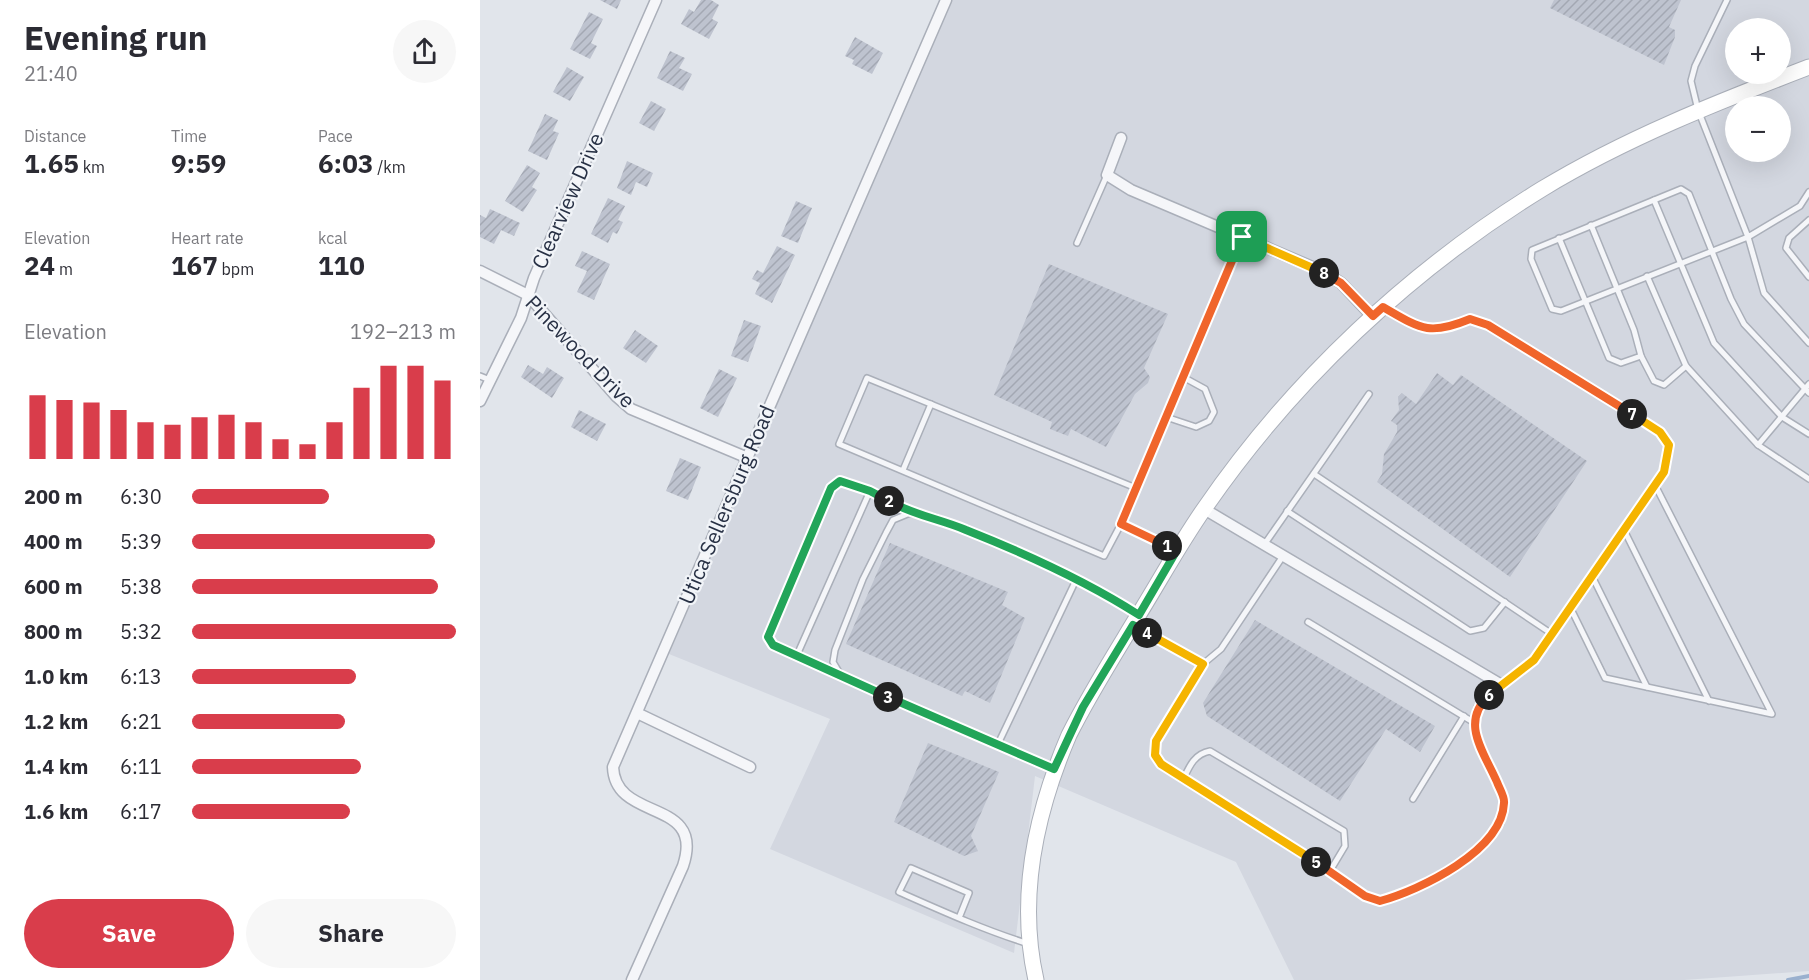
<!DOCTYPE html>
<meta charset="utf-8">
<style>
:root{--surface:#fff;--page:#f7f7f7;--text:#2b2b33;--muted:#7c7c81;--accent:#d93d4b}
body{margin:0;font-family:"IBM Plex Sans",sans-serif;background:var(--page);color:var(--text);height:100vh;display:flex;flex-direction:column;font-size:22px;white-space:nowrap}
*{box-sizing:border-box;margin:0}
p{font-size:20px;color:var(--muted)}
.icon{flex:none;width:33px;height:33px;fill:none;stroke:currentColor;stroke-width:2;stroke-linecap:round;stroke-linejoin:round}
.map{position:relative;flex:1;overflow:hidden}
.sheet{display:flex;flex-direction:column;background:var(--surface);width:480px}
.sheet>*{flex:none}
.buttons{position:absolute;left:1245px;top:18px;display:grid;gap:12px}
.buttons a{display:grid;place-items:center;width:66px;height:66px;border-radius:50%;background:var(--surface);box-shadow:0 6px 24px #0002;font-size:30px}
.pin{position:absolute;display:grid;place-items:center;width:51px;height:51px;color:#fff;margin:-26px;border-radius:12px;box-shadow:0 3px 9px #0006}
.km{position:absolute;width:30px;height:30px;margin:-15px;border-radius:50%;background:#222;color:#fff;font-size:16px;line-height:30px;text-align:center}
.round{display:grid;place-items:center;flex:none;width:63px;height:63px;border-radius:32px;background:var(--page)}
.headline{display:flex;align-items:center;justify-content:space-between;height:102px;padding:0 24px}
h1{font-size:33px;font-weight:800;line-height:45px}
.metrics{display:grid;grid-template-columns:repeat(3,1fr);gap:9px;height:102px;padding:6px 24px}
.metrics div{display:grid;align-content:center}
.metrics b{font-size:26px;font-weight:800}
.metrics small{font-size:16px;font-weight:400}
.metrics p{font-size:16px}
.chart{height:168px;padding:12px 24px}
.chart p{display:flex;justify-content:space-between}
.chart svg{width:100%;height:108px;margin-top:6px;stroke:var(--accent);stroke-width:6}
.action{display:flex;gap:12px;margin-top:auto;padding:12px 24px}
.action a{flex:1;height:69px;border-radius:36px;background:var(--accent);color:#fff;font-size:24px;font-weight:800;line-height:69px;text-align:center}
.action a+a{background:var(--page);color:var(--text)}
ul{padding:0 24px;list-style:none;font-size:20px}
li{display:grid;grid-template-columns:96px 72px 1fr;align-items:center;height:45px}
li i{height:15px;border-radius:8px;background:var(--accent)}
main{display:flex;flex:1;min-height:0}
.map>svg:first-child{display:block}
.built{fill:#d3d7e0;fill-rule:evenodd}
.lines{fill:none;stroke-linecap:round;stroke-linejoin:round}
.stream{stroke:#9ab0ce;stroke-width:4}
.building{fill:url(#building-hatch)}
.lane-casing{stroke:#aaafb9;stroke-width:8}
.street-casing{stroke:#aaafb9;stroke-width:13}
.secondary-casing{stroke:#aaafb9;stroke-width:17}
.lane{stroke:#f5f6f9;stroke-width:5}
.street{stroke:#f5f6f9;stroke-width:10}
.secondary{stroke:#fff;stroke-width:15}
.split-1-casing{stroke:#fff;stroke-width:12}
.split-2-casing{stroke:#fff;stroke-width:12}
.split-3-casing{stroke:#fff;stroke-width:12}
.split-4-casing{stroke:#fff;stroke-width:12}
.split-5-casing{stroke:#fff;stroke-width:12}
.split-6-casing{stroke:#fff;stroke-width:12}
.split-7-casing{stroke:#fff;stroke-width:12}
.split-8-casing{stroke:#fff;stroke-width:12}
.split-9-casing{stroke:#fff;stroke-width:12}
.split-1{stroke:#f0652b;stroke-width:8}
.split-2{stroke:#22a559;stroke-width:8}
.split-3{stroke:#22a559;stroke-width:8}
.split-4{stroke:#22a559;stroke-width:8}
.split-5{stroke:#f5b400;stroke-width:8}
.split-6{stroke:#f0652b;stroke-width:8}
.split-7{stroke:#f5b400;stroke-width:8}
.split-8{stroke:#f0652b;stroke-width:8}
.split-9{stroke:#f5b400;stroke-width:8}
.labels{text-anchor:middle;stroke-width:4.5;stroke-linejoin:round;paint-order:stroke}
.street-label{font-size:21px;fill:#283145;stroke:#f1f4f8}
</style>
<main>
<section class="sheet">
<div class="headline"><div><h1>Evening run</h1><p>21:40</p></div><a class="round"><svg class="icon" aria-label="share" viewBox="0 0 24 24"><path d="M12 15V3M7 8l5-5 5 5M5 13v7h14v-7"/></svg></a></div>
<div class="metrics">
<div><p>Distance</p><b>1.65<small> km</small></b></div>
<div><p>Time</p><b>9:59</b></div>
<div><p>Pace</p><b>6:03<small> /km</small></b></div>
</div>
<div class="metrics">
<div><p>Elevation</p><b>24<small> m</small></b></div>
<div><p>Heart rate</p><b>167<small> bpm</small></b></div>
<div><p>kcal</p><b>110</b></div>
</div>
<div class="chart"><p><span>Elevation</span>192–213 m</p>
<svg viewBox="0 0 160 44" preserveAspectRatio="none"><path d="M5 44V18M15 44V20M25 44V21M35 44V24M45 44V29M55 44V30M65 44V27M75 44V26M85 44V29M95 44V36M105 44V38M115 44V29M125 44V15M135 44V6M145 44V6M155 44V12"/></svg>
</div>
<ul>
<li><b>200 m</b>6:30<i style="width:52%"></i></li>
<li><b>400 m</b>5:39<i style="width:92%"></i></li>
<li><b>600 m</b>5:38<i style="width:93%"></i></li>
<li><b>800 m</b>5:32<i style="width:100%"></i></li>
<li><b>1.0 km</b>6:13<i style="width:62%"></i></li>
<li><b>1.2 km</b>6:21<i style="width:58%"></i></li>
<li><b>1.4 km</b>6:11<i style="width:64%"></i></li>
<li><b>1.6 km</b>6:17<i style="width:60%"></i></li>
</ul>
<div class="action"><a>Save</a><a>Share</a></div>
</section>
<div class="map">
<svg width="1329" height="980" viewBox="0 0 1329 980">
<defs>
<pattern id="building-hatch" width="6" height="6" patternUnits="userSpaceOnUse" patternTransform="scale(1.5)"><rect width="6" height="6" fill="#bec3cf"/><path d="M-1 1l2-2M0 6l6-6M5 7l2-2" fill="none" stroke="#a3a8b3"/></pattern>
</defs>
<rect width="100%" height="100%" fill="#e1e5eb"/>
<path class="built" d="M472 0H1329V971L1204 980H814L756 862 555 776 534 953 290 849 350 719 189 654ZM1256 28H1300V74H1256ZM1256 106H1300V152H1256Z"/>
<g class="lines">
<polyline class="stream" points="1308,980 1329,976"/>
</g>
<g class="building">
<polygon points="120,0 141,0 137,9"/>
<polygon points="221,0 231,0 239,5 232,19 238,22 229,39 201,24 209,9 214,12"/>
<polygon points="1074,0 1201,0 1189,27 1195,30 1195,37 1184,65 1070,8"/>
<polygon points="109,12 123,19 111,43 117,46 110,59 90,49"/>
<polygon points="375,37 403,53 392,74 372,64 374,60 365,56"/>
<polygon points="190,51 205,58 199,68 212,74 203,91 177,78"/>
<polygon points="87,67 104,77 90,101 73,92"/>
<polygon points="171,101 186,109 174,131 159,123"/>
<polygon points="65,114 78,120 73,131 79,133 67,160 48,151"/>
<polygon points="147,161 173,173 167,187 156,182 151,195 137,188"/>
<polygon points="47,165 60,173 52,187 57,190 43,212 25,201"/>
<polygon points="128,198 145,206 138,220 143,222 137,234 133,232 128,243 111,234"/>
<polygon points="316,201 332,208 318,243 301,236"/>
<polygon points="10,209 40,223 34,236 21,230 14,244 0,237 0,215 6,218"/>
<polygon points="297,246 315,255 292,303 275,294 280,283 272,279 277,270 283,273"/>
<polygon points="102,251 130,264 114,300 97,292 107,271 95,266"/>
<polygon points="569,264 688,314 664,368 670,377 668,383 655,394 626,447 591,429 588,436 570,429 572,422 514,395"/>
<polygon points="264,320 281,326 268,362 251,356"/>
<polygon points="155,330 178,346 166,363 143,348"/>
<polygon points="48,365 63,374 67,367 84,378 72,398 41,377"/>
<polygon points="239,369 257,378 238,417 220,408"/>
<polygon points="957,373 973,385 981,375 1107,461 1030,577 897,482 902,474 904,454 917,432 917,425 911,421 919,410 918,397 922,393 936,404"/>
<polygon points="99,410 126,424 117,441 91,427"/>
<polygon points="200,458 221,467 208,500 186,491"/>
<polygon points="410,543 528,592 522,605 545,618 510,703 485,691 482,696 366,644"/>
<polygon points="775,620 955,726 940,752 906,729 860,801 727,716 723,703"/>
<polygon points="448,743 519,772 491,836 498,851 484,856 414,822"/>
</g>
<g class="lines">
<g class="lane-casing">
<g id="lane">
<polyline points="1247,0 1215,66 1211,81 1218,110 1268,237 1320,206 1329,192"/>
<polyline points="1174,200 1234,343 1302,417 1329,434"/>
<polyline points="1329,220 1309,238 1306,248 1329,277"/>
<polyline points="1111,225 1154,330 1161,356"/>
<polyline points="1079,238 1129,358 1141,363 1161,356 1174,381 1184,385 1206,366"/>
<polyline points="597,243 627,175"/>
<polyline points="1167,276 1206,366 1278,445 1329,479"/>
<polyline points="1329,343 1284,293 1268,237 1081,311 1072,309 1051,259 1052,250 1201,189 1209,194 1251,299 1264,324 1329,393"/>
<polyline points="0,376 10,380"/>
<polyline points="686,417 716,427 729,421 734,412 725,389 703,377"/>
<polyline points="1278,445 1329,384"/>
<polyline points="423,470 451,404"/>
<polyline points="834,474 1072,634"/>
<polyline points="656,488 387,378 359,444 624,556 641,524 762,237"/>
<polyline points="807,511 990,631 1004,628 1025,602"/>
<polyline points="641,524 697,550"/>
<polyline points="1144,530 1229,701"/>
<polyline points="784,545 889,394"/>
<polyline points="1112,576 1167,687"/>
<polyline points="1090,607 1125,678 1292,714 1175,485"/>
<polyline points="828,622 993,722"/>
<path d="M654 626 723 664 676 741 675 755 681 764 885 896 900 901 955 880 991 854 1021 823 1025 801 995 731 993 722 997 707 1020 684 1054 660 1184 472 1189 445 1180 432 1008 325 990 319C949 336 941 329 904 308"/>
<polyline points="317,655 390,491"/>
<polyline points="723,664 741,649 803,556"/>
<polyline points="359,674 293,645 288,637 351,488 360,481 369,482 430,513"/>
<polyline points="518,744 596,580"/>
<polyline points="574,769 362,677 353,662 355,650 383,579 406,533 413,520 430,513 455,517 492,532 596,580 658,614"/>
<path d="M703 780C709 767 714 754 730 751L864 831 865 846 850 871"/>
<polyline points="933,799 984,716"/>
<path d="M479 918 489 893 431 868 419 892C462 911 504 930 549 944"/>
</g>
</g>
<g class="street-casing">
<g id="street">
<polyline points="641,138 627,175 651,190 844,272 861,283 893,317"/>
<polyline points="0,271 48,295 136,396 151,409 268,458"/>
<polyline points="0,401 41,318 54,278 176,0"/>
<polyline points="724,509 1020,684"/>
<polyline points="157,713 270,767"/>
<path d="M152 980 203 866C226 797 135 823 133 767L466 0"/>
</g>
</g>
<g class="secondary-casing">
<path id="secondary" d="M556 980C537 896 556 812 589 735 609 695 633 657 656 619 679 582 699 545 724 509 812 381 930 270 1062 189 1146 138 1238 102 1329 67"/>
</g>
<use href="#lane" class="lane"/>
<use href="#street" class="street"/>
<use href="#secondary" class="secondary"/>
</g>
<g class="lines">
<g class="split-1-casing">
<polyline id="split-1" points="687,546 641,524 762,237"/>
</g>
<g class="split-2-casing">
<path id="split-2" d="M409 501C433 515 460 519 486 530 544 553 606 581 659 615L697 550 687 546"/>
</g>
<g class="split-3-casing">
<polyline id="split-3" points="408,697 293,645 288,637 351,488 360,481 390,491 409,501"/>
</g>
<g class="split-4-casing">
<polyline id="split-4" points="408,697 574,769 603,707 653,625 667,633"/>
</g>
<g class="split-5-casing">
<polyline id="split-5" points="667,633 723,664 676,741 675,755 681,764 836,862"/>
</g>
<g class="split-6-casing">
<path id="split-6" d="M836 862 885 896 900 901C940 890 1022 851 1024 803 1025 797 1019 788 1017 782 1003 750 980 723 1009 695"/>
</g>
<g class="split-7-casing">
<polyline id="split-7" points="1009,695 1054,660 1184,472 1189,445 1180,432 1152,414"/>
</g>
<g class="split-8-casing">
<path id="split-8" d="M844 273 861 283 893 316 903 307C941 329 949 336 990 319L1008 325 1152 414"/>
</g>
<g class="split-9-casing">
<polyline id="split-9" points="762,237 844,273"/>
</g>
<use href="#split-1" class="split-1"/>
<use href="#split-2" class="split-2"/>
<use href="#split-3" class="split-3"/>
<use href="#split-4" class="split-4"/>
<use href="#split-5" class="split-5"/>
<use href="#split-6" class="split-6"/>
<use href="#split-7" class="split-7"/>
<use href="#split-8" class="split-8"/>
<use href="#split-9" class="split-9"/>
</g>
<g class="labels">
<g class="street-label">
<text transform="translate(88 201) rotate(-66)" y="7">Clearview Drive</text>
<text transform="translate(100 352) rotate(46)" y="7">Pinewood Drive</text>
<text transform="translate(247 505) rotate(-67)" y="7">Utica Sellersburg Road</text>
</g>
</g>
</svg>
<div class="buttons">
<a>+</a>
<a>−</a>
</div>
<div class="pin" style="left:762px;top:237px;background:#1e9e55"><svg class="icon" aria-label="arrive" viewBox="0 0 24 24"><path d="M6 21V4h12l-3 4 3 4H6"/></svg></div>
<b class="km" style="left:687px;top:546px">1</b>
<b class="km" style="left:409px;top:501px">2</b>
<b class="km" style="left:408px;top:697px">3</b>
<b class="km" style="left:667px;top:633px">4</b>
<b class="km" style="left:836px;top:862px">5</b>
<b class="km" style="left:1009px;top:695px">6</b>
<b class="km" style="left:1152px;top:414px">7</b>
<b class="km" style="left:844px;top:273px">8</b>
</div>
</main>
